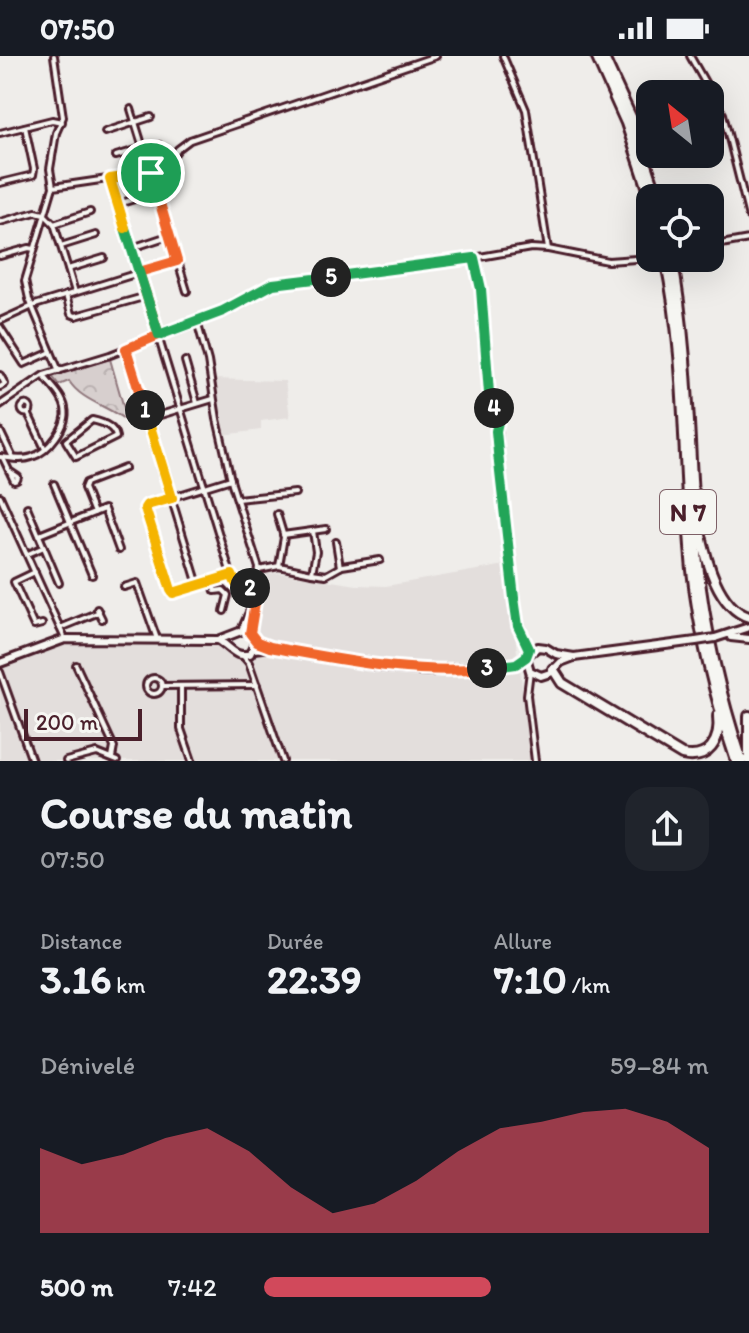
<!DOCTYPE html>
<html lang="fr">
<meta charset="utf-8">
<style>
:root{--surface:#171b24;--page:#20242c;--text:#f1f3f6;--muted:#9ea1a6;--accent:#d1495b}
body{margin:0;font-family:Itim,sans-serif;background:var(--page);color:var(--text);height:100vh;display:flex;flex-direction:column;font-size:30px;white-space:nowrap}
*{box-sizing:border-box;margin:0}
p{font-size:26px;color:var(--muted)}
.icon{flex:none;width:44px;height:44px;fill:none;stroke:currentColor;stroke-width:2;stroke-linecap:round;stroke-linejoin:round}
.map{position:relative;height:705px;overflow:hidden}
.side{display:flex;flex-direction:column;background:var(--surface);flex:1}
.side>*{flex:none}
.needle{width:52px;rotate:330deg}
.tools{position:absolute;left:636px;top:24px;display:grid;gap:16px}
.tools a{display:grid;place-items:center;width:88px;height:88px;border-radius:16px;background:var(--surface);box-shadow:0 8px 32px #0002;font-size:40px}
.scale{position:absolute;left:24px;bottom:20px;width:118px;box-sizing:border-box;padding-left:8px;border:4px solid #4a1f2b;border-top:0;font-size:22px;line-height:28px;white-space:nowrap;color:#4a1f2b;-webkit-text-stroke:6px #f6f6f2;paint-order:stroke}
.pin{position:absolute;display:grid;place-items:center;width:68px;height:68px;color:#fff;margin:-34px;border:4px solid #fff;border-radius:50%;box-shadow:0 2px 8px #0007}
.km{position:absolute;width:40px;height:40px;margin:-20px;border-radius:50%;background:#222;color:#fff;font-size:22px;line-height:40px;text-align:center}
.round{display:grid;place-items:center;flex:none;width:84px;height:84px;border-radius:24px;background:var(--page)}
.summary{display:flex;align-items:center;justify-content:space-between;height:136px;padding:0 40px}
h1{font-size:44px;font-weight:700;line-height:60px}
.stats{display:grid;grid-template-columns:repeat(3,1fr);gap:12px;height:136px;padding:8px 40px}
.stats div{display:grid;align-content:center}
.stats b{font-size:40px;font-weight:700}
.stats small{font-size:22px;font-weight:400}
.stats p{font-size:22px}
.chart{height:224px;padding:16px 40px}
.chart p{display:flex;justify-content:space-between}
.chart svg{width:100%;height:144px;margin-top:8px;fill:var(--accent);opacity:.7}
ul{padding:0 40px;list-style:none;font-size:26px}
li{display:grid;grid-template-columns:128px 96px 1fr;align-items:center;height:60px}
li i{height:20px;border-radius:10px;background:var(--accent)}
.status{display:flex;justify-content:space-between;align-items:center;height:56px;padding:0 40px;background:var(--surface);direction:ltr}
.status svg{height:22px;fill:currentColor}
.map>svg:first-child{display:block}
.built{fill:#e3dedc}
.park{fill:url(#park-crowns);stroke:#90777c;stroke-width:2}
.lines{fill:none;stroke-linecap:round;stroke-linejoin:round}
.minor-casing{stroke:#4a1f2b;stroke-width:10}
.major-casing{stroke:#4a1f2b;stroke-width:12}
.highway-casing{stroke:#4a1f2b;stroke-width:14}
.minor{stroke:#f6f6f2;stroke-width:4}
.major{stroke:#f6f6f2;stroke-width:6}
.highway{stroke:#f6f6f2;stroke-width:8}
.major-bridge-casing{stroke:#4a1f2b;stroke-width:12;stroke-linecap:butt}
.major-bridge{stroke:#f6f6f2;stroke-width:6}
.split-1-casing{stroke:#fff;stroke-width:16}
.split-2-casing{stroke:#fff;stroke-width:16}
.split-3-casing{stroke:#fff;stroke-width:16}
.split-4-casing{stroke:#fff;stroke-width:16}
.split-5-casing{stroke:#fff;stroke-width:16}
.split-6-casing{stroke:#fff;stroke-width:16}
.split-7-casing{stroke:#fff;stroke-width:16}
.split-1{stroke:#f0652b;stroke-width:10}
.split-2{stroke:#f5b400;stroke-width:10}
.split-3{stroke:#f0652b;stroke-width:10}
.split-4{stroke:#22a559;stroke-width:10}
.split-5{stroke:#22a559;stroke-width:10}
.split-6{stroke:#22a559;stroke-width:10}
.split-7{stroke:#f5b400;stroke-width:10}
.labels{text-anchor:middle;stroke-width:8;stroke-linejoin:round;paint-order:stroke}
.shield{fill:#f6f6f2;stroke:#7e6067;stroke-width:2}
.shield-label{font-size:26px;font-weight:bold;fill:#4a1f2b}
</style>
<div class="status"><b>07:50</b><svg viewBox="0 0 49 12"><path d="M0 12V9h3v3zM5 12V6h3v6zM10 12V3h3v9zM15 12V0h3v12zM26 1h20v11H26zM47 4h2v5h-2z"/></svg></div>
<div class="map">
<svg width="749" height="705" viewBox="0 0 749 705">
<defs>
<pattern id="park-crowns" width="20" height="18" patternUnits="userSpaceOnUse" patternTransform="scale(2)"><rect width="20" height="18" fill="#d7cfce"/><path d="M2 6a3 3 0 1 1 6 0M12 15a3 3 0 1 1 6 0" fill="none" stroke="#bab1b1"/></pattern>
</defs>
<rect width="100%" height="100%" fill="#efedea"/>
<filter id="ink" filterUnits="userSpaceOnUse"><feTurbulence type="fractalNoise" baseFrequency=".0125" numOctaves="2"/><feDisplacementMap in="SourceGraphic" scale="16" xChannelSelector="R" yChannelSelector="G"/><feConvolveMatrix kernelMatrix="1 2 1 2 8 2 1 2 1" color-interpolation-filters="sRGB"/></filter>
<g filter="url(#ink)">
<g class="built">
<polygon points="212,323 285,325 290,361 261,365 261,374 223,379 218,363"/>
<polygon points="511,508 518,570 515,576 517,597 498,613 520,613 531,705 0,705 0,609 63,586 215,586 226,590 230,596 244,606 253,603 259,594 259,580 253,570 263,518 279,517 357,529 386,530"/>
</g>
<path class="park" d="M110 303 128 366C111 351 81 345 69 325L59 329 52 320Z"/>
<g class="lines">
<g class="minor-casing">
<g id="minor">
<polyline points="54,0 63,61 56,77 50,113 53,131 25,225 29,243 59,315"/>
<polyline points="503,0 526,54 548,193"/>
<polyline points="690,0 723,58 749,161"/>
<polyline points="131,53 187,235"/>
<polyline points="105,76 151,61"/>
<polyline points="0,77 52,64 62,66"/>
<polyline points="144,94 159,89"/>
<polyline points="116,100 143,92"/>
<polyline points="110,123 230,515 236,528 257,534"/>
<polyline points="0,127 33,119 34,113 25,71"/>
<polyline points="53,131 162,115 178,93 190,84 436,0"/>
<polyline points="118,148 151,138"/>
<polyline points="0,166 36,156 44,158 54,168 75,236"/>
<polyline points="54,168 90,156"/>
<polyline points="61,190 96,179"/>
<polyline points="710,190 749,183"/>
<polyline points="132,192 165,181"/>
<polyline points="0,200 29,192 34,193"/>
<polyline points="474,202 481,233 489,337 498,360 499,407 514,540 518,570 526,586 528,597"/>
<polyline points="68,213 104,202"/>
<polyline points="66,239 71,258 76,260 147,240"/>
<polyline points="0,265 35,249 177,205"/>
<polyline points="197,265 208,305 217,363 232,428 259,512 250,577"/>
<polyline points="0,271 24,308 51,296"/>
<polyline points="126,294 198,529"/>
<polyline points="185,305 197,347"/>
<polyline points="0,319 5,328 0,331"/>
<circle cx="26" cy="353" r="4.5"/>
<polyline points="0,349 44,319 110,299 223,255 277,227 474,202 531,192 548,193 608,205 650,202"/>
<polyline points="28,357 45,393"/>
<polyline points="147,363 213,343"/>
<path d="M92 364C102 366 114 370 116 381L76 401 66 385Z"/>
<polyline points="0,375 13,402"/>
<path d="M0 401C10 402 22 405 32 401 48 396 69 370 65 352 63 340 51 330 44 320"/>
<polyline points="3,402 14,425 17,424 18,421 9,415"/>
<polyline points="54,428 92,519"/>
<polyline points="0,440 65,583"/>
<polyline points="237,443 295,437"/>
<polyline points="27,451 59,527"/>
<polyline points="94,457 84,432 86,427 125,412"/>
<polyline points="39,479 104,453 119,494"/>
<polyline points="283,479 326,473"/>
<polyline points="336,486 340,511"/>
<polyline points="28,498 44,491"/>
<polyline points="279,510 312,517 316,496 313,475"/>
<polyline points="259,514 279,510 284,481 277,458"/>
<polyline points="35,516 14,526 34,570 42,568"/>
<polyline points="312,517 326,519 342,510 380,504"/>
<polyline points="231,519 173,537 145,452 147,449 231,423"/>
<polyline points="211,525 215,535 223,534 228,539 224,555"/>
<polyline points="124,531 137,527 157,583"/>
<polyline points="97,553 102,563"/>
<polyline points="60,572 99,556"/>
<polyline points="241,574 253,547"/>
<polyline points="243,600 249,607 283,705"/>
<polyline points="76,609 114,691 112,702"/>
<polyline points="530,615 527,639 535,705"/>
<polyline points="0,616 32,705"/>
<circle cx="154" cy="630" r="8"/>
<polyline points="162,630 257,629"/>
<polyline points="181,630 181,673 192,705"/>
<polyline points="66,705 97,697 117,705"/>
</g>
</g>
<g class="major-casing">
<g id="major">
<polyline points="731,581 749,583"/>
<polyline points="715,582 749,571"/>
<polyline points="254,593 270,591 384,611 427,615 516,608 538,591 546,592 556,598 574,601"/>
<polyline points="526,601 530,615 541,620 550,617 561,606 574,601 696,585"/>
<path d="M0 607 65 583 218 584C230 590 235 603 250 598L255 588 252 579 244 574 218 584"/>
</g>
</g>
<g class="highway-casing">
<g id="highway">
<polyline points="596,0 626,67 651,142"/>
<polyline points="603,0 632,63 658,142"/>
<path d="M665 202C687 304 682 411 692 514 699 579 715 643 736 705"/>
<path d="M672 202C691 302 688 406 698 508 705 575 721 641 742 705"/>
<path d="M700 475C706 503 718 552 749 561"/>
<path d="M553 613 562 627 682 699C709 705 721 685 718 660"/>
<polyline points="749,705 749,660"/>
</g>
</g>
<use href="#minor" class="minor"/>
<use href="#major" class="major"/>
<use href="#highway" class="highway"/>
<g class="major-bridge-casing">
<polyline id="major-bridge" points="696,585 715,582"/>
</g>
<use href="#major-bridge" class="major-bridge"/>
</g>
</g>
<g class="lines" filter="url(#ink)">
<g class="split-1-casing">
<polyline id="split-1" points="145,354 126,293 159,279 139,216 177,205 151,117"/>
</g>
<g class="split-2-casing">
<polyline id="split-2" points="145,354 172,442 147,449 145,452 171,534 173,537 232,519 236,528 250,532"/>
</g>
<g class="split-3-casing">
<path id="split-3" d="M250 532 257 534 250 577 257 586 270 591C344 604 410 619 487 612"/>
</g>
<g class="split-4-casing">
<polyline id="split-4" points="487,612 516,608 526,601 529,593 518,570 514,542 499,407 496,375 498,366 494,352"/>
</g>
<g class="split-5-casing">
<polyline id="split-5" points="331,221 474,202 481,233 489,337 494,352"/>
</g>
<g class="split-6-casing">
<polyline id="split-6" points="125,172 159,279 223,255 273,228 331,221"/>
</g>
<g class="split-7-casing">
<polyline id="split-7" points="125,172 110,123 151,117"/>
</g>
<use href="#split-1" class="split-1"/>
<use href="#split-2" class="split-2"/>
<use href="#split-3" class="split-3"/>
<use href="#split-4" class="split-4"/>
<use href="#split-5" class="split-5"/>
<use href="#split-6" class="split-6"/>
<use href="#split-7" class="split-7"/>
</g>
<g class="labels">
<rect class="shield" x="660" y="434" width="56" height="44" rx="6"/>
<g class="shield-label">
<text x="688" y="465">N 7</text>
</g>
</g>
</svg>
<div class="tools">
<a><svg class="needle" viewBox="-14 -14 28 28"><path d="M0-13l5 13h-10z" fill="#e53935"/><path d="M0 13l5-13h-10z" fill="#9ea1a6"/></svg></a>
<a><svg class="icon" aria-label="locate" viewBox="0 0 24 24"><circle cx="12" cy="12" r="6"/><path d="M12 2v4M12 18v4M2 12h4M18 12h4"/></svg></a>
</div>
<div class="scale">200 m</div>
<div class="pin" style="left:151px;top:117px;background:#1e9e55"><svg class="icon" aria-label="arrive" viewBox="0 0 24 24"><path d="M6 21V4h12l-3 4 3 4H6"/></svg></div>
<b class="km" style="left:145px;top:354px">1</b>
<b class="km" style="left:250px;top:532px">2</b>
<b class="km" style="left:487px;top:612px">3</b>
<b class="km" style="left:494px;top:352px">4</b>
<b class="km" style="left:331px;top:221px">5</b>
</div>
<section class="side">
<div class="summary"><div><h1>Course du matin</h1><p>07:50</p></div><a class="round"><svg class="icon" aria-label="share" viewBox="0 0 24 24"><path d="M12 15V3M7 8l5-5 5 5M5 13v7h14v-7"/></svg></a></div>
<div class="stats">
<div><p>Distance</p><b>3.16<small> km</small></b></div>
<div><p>Durée</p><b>22:39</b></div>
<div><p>Allure</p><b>7:10<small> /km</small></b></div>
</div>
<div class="chart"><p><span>Dénivelé</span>59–84 m</p>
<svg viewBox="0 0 160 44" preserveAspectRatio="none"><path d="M0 44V18L10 23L20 20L30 15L40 12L50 19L60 30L70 38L80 35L90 28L100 19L110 12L120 10L130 7L140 6L150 10L160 18V44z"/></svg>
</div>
<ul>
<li><b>500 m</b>7:42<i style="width:51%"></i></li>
</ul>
</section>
